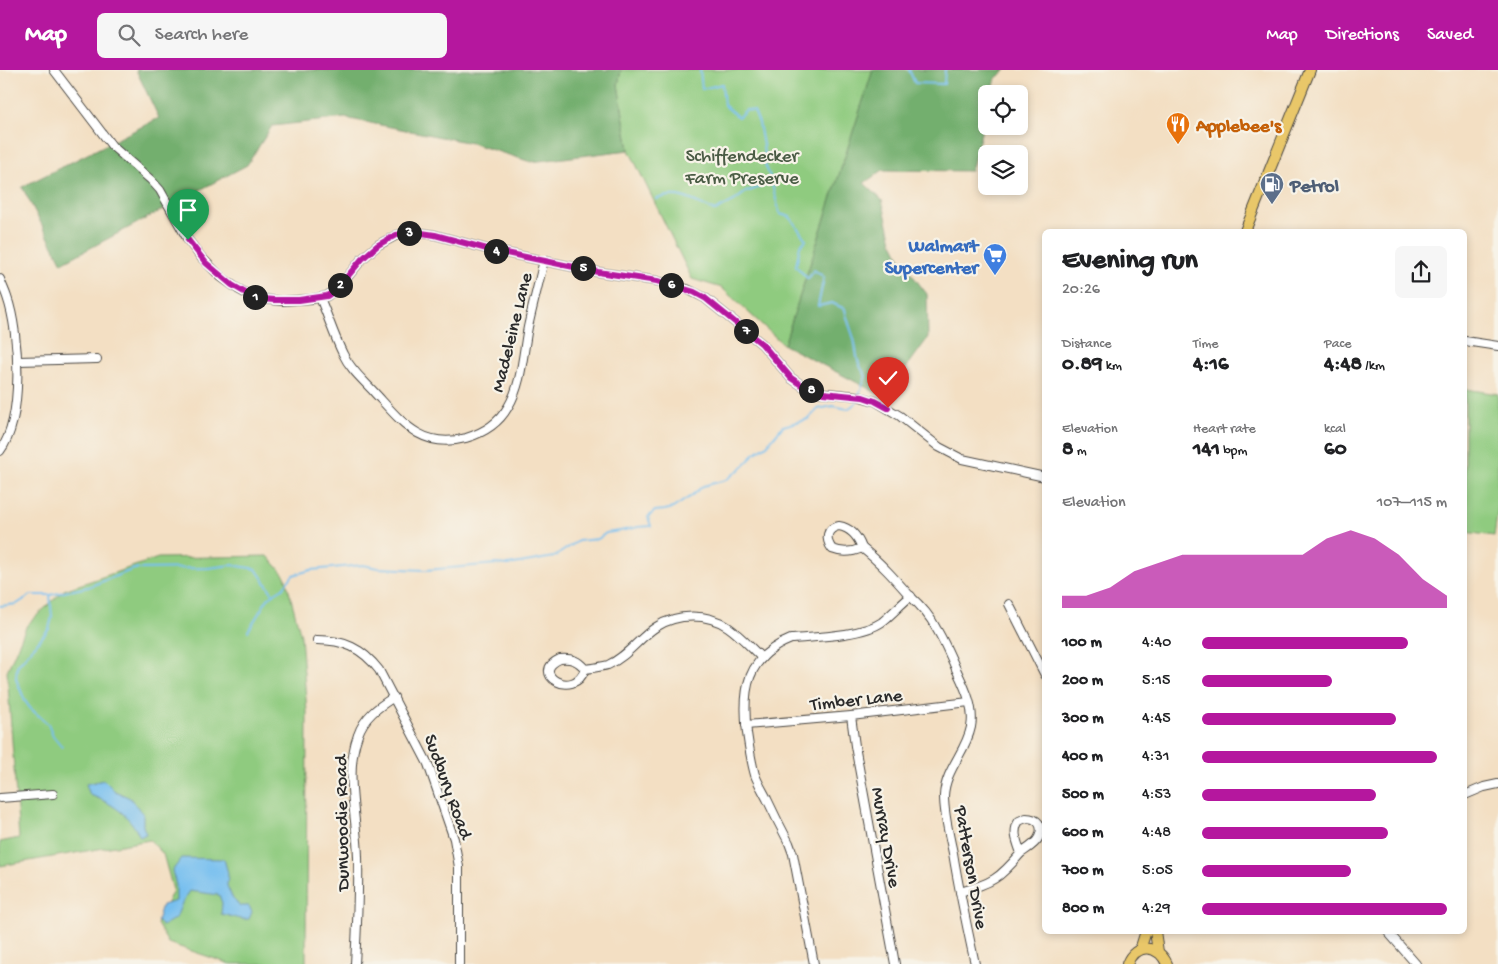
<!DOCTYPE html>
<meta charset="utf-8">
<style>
:root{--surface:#fff;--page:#f6f6f6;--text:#202124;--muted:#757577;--accent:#b5179e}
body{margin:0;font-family:"Gochi Hand",sans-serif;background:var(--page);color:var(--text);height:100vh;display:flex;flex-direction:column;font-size:19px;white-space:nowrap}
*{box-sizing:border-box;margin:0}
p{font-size:16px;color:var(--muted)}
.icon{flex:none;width:28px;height:28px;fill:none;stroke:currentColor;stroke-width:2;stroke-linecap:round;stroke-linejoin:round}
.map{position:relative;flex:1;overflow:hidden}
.panel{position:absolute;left:1042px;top:159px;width:425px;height:705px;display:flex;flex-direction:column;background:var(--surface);border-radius:8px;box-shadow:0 2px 8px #0003}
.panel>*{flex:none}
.tools{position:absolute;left:978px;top:15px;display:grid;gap:10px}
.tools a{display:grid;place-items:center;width:50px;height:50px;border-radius:8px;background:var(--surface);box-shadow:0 2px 8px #0003;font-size:25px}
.pin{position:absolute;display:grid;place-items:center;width:42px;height:42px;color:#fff;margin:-51px -21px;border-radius:50% 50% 50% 0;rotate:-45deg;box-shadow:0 0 5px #0007}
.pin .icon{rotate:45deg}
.km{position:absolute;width:25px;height:25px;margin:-12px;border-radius:50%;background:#222;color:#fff;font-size:14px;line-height:25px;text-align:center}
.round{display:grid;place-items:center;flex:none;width:52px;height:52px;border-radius:8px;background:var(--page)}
.summary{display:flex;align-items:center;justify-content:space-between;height:85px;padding:0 20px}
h1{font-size:28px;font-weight:800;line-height:38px}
.figures{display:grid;grid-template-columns:repeat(3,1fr);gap:8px;height:85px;padding:5px 20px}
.figures div{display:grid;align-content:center}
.figures b{font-size:21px;font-weight:800}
.figures small{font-size:14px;font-weight:400}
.figures p{font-size:14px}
.chart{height:140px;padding:10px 20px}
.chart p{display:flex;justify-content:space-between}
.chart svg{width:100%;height:90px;margin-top:5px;fill:var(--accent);opacity:.7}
ul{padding:0 20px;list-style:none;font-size:16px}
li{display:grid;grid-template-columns:80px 60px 1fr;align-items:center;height:38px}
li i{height:12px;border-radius:6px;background:var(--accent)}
header{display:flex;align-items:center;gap:30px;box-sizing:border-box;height:70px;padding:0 25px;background:var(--accent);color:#fff}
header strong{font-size:24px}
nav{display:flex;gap:28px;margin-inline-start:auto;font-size:18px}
.search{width:350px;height:45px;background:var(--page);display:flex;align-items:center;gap:12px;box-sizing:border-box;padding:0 18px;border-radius:8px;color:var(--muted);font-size:19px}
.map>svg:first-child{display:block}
.green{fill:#8fcb7f;stroke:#5d7b55}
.forest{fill:#73af6e;stroke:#4f6d4c}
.water{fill:#77bfef;stroke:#51758d}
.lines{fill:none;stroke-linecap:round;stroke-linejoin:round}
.stream{stroke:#77bfef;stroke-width:2}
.minor-casing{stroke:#494642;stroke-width:10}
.major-casing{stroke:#494642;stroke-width:12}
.minor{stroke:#fff;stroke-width:8}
.major{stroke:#e9c769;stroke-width:10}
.route-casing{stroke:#fff;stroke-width:10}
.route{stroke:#b5179e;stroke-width:6}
.labels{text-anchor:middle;stroke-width:4.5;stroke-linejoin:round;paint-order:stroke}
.food-label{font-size:19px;font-weight:bold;fill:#c56008;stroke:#f7f3e8;text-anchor:start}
.park-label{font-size:19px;fill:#495b44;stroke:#f7f3e8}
.service-label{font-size:19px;font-weight:bold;fill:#4e5e75;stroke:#f7f3e8;text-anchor:start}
.shop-label{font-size:19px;font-weight:bold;fill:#366cbe;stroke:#f7f3e8;text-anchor:end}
.street-label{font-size:19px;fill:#2b2b2b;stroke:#f7f3e8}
</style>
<header>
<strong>Map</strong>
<div class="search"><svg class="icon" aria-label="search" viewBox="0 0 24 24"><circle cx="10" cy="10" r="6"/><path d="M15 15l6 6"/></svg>Search here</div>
<nav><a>Map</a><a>Directions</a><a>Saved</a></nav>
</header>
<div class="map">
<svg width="1498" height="894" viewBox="0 0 1498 894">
<rect width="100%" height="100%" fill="#f7f3e8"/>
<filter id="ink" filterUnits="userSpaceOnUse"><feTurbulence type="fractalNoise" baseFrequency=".02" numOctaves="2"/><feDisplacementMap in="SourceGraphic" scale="10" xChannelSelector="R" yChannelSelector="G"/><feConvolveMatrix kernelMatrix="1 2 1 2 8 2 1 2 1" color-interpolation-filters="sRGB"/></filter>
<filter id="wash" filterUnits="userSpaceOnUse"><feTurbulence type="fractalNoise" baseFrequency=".0096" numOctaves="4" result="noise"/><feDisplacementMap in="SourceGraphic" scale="20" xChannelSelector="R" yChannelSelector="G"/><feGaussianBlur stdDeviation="1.12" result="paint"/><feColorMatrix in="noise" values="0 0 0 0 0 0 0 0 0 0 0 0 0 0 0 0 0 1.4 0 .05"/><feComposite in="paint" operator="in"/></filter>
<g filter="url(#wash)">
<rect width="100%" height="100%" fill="#f3dfc3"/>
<g class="green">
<polygon points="621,0 873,0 784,275 722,218 692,209 629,80 618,15"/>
<polygon points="1465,319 1498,324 1498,439 1494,466 1465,462"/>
<polygon points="268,486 285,506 301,566 307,642 306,894 230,894 168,873 157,854 173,820 163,784 150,770 0,796 0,772 19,768 7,601 27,555 64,520 158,488"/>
</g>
<g class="forest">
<polygon points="136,0 621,0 618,15 629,80 531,92 471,73 345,48 272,56 247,95 62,193 22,117 159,48"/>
<polygon points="873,0 1006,0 996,8 992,24 986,24 986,44 971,101 883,100 864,113 882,130 892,171 903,193 927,224 928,268 885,327 784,275"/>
</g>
<g class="water">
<path d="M104 710 115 721 130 728 143 744V756L146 764 140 767C130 745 112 733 90 725L86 714Z"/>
<path d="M182 788 224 789 228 803 227 816 233 829 240 836H249L252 842 249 849C236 850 233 846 221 844L222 833 219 825 190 821 182 833 176 848 162 856 157 851 162 835 176 831V815L172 801Z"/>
</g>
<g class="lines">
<g class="stream">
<path d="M700 0 702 19 722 14 724 35 738 47 746 40 754 41 759 53 763 75 765 94 770 107 780 144 790 147 806 170 800 176 796 196 808 209 814 200 824 207 818 236 832 233 845 239C847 250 851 259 854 269 858 287 855 290 866 306L859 324"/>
<polyline points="909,0 915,13 944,14 945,0"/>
<path d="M657 129C679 120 695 132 715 141L734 131 746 122 772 113"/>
<polyline points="50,525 52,547 49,559 17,596 16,609 25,631 30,638 48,654 53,666 62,677"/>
<polyline points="0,536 17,534 31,525 50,525 88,517 134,499 208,498 232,495 256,499 273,524 283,518 293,505 311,500 363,495 378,498 426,500 496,494 508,495 554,487 578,471 598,469 606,463 620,461 638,457 651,456 648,447 655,441 665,440 673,438 691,426 703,416 726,410 744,396 754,384 767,375 783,356 808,349 818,339 833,336 848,339 856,333 857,329"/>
<polyline points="248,561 267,530 273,524"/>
</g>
</g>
</g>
<g filter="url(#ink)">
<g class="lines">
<g class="minor-casing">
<g id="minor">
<polyline points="54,0 112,76 151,110 160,120 188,170 201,187 221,207 238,219 251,226 262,229 282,231 312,229 327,226 340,216 362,189 378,175 397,165 415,162 435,165 487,179 598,202 657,211 687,219 705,228 762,274 791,308 803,316 817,322 857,326 875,331 900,346 939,377 962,389 1045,407"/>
<path d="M0 209C2 215 5 221 7 227 20 264 24 349 0 381"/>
<path d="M320 228C328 246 334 266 343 284 350 299 363 310 374 322 401 351 421 380 466 368 483 363 499 353 508 337 522 314 523 283 528 257 533 234 539 212 544 190"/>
<polyline points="1465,271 1498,276"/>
<polyline points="18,291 97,289"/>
<path d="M839 456C851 458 858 467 862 478 851 483 842 483 832 479 825 469 826 458 839 456Z"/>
<path d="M862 478C880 492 895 509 910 526 920 535 930 546 936 558 944 571 950 585 956 599 964 616 975 637 971 657 966 682 945 700 944 726 944 745 949 764 953 783 959 820 967 857 975 894"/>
<polyline points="1009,534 1045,605"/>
<path d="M317 570C344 570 362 578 379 600L428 694 454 769 459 797V894"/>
<path d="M560 589C571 588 578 590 585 599 574 631 528 603 560 589Z"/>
<path d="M585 599C592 598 601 597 608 595 627 587 639 568 656 557 677 543 708 543 728 557 741 566 751 578 762 588"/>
<polyline points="851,646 855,676 895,894"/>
<polyline points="746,655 851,646 969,632"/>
<polyline points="1465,725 1484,717 1498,714"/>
<polyline points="0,728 53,724"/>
<path d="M1026 748C1037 748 1044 755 1039 767 1036 774 1027 779 1021 783 1017 772 1012 761 1019 751Z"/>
<path d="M960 822C992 813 999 809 1021 783"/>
<polyline points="1387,861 1416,894"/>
<path d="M355 894C357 858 359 822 358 787 357 747 344 703 358 665 364 647 378 637 394 627"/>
<path d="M814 894 793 784 789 773C781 758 774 744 767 729 763 721 758 713 755 705 751 691 749 677 747 663 742 620 746 587 791 569 815 567 862 566 882 552 892 544 901 534 911 526"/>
</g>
</g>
<g class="major-casing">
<g id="major">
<polyline points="1245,161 1310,0"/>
<polyline points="1155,861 1158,882"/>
<polyline points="1140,880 1146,861"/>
<path d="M1127 894C1135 873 1158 874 1167 894"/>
</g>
</g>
<use href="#minor" class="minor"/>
<use href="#major" class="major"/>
</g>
</g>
<g class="lines" filter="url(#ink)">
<g class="route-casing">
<polyline id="route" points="188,170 206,193 232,215 251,226 262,229 274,230 299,230 327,226 337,219 362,189 378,175 396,165 415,162 435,165 487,179 598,202 657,211 694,222 705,228 762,274 791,308 803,316 823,323 863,327 875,331 888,338"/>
</g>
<use href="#route" class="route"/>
</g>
<defs>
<g id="restaurant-pin" transform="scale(1.25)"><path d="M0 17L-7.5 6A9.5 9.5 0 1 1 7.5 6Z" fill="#e8710a" stroke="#f7f3e8"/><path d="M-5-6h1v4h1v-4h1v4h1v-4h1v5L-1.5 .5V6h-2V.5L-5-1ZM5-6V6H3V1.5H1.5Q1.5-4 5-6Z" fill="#fff"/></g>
<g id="fuel-pin" transform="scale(1.25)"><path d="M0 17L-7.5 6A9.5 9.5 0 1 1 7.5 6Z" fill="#5c6f8a" stroke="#f7f3e8"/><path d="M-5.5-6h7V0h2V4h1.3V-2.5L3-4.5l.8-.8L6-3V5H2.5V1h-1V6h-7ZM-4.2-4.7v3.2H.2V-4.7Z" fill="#fff"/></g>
<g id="supermarket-pin" transform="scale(1.25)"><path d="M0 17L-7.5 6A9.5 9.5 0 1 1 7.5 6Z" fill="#3f7fe0" stroke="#f7f3e8"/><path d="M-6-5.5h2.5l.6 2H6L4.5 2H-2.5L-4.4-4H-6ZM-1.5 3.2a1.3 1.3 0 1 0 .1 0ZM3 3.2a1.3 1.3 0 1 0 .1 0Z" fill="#fff"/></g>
</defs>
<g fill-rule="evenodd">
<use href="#restaurant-pin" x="1178" y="54"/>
<use href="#fuel-pin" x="1272" y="114"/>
<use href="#supermarket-pin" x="995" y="185"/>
</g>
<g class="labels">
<g class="food-label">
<text x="1196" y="61">Applebee's</text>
</g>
<g class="park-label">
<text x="742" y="91">Schiffendecker<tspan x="742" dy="22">Farm Preserve</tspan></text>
</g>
<g class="service-label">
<text x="1290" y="121">Petrol</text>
</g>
<g class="shop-label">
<text x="978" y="181">Walmart<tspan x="978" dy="22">Supercenter</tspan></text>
</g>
<g class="street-label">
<text transform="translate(510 262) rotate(-76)" y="7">Madeleine Lane</text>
<text transform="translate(856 628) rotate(-6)" y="7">Timber Lane</text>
<text transform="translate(450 716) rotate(70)" y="7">Sudbury Road</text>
<text transform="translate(340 753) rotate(-91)" y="7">Dunwoodie Road</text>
<text transform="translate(888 767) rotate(80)" y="7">Murray Drive</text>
<text transform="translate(973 797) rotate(80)" y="7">Patterson Drive</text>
</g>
</g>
</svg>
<div class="tools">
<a><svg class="icon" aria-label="locate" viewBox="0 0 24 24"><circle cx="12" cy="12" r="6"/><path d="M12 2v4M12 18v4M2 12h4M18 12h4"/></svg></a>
<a><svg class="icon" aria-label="layers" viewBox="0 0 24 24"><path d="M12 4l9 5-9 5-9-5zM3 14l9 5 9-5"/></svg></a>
</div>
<div class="pin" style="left:188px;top:170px;background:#1e9e55"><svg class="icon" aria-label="arrive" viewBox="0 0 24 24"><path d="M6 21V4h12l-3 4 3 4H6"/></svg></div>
<div class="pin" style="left:888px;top:338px;background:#d93025"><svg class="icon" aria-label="check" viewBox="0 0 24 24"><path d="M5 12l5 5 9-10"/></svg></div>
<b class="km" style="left:255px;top:227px">1</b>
<b class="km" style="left:340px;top:215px">2</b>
<b class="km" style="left:409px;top:163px">3</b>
<b class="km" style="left:496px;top:181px">4</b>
<b class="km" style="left:583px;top:198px">5</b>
<b class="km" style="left:671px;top:215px">6</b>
<b class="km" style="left:746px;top:261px">7</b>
<b class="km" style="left:811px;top:320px">8</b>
<section class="panel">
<div class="summary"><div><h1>Evening run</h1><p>20:26</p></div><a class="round"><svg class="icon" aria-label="share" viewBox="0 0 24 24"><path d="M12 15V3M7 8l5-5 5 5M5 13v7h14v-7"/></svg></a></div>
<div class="figures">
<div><p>Distance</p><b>0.89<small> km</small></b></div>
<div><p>Time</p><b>4:16</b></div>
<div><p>Pace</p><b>4:48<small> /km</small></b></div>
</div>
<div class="figures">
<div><p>Elevation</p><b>8<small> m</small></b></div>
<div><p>Heart rate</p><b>141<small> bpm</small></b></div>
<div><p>kcal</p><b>60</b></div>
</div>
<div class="chart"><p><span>Elevation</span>107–115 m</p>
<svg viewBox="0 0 160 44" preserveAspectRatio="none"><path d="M0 44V38L10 38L20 34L30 26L40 22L50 18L60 18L70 18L80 18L90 18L100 18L110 10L120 6L130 10L140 18L150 30L160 38V44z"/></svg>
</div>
<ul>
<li><b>100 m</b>4:40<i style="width:84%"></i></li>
<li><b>200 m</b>5:15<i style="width:53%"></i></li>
<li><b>300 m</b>4:45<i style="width:79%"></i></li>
<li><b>400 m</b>4:31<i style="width:96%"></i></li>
<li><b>500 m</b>4:53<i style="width:71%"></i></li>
<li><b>600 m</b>4:48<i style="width:76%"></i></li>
<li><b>700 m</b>5:05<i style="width:61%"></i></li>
<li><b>800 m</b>4:29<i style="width:100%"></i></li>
</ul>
</section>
</div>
